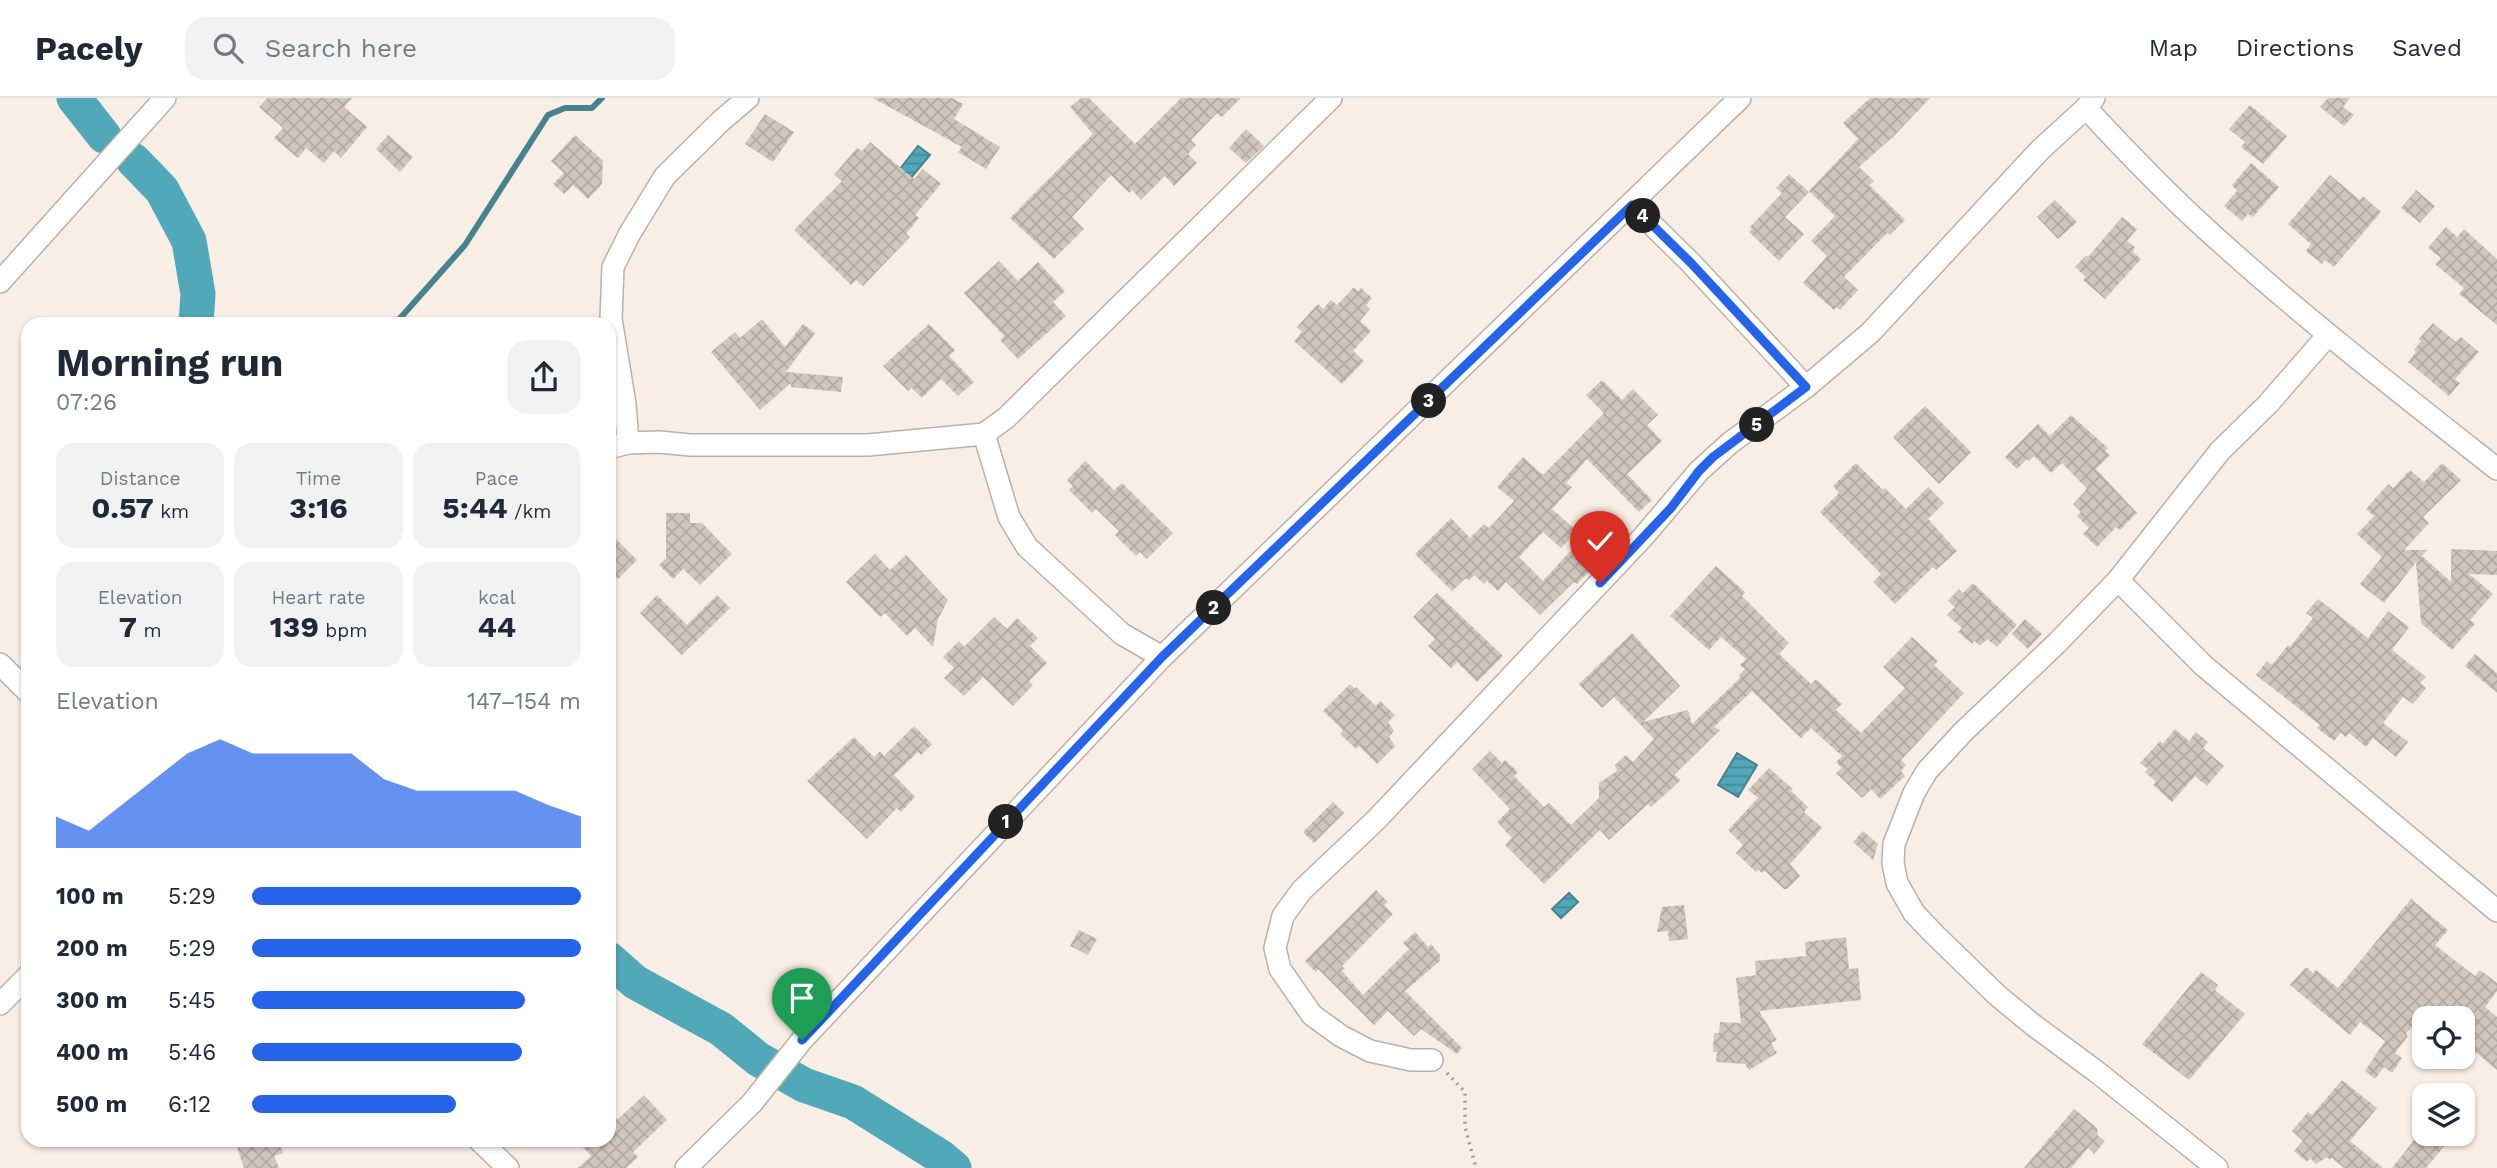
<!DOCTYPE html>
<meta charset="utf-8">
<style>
:root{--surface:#fff;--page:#f2f2f3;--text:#1f2937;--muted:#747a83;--line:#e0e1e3;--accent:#2563eb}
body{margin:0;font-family:"Work Sans",sans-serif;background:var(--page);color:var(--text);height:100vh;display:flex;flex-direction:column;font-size:26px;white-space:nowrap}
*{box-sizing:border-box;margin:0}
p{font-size:23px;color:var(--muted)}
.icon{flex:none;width:38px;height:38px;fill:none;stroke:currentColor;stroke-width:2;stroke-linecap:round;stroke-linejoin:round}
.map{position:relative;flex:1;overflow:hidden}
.panel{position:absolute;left:21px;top:219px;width:595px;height:830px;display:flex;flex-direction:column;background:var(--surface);border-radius:21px;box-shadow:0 2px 5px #0004}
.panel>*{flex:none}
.fabs{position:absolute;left:2412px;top:908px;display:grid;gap:14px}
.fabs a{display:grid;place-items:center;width:63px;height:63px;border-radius:14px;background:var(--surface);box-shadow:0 2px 5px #0004;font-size:35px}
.pin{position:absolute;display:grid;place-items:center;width:60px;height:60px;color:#fff;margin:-72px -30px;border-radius:50% 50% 50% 0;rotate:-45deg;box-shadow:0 0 7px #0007}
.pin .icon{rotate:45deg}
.km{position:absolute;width:35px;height:35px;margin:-18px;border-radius:50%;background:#222;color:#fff;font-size:19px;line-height:35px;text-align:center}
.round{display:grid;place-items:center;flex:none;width:74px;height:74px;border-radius:21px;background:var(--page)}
.overview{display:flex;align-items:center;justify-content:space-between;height:119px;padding:0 35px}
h1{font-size:38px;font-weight:700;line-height:52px}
.metrics{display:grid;grid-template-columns:repeat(3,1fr);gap:10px;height:119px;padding:7px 35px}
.metrics div{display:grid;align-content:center;border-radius:18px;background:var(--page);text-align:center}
.metrics b{font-size:30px;font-weight:700}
.metrics small{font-size:19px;font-weight:400}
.metrics p{font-size:19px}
.chart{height:196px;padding:14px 35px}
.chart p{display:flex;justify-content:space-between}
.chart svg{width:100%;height:126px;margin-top:7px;fill:var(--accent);opacity:.7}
ul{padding:0 35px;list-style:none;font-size:23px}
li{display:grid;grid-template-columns:112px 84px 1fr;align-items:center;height:52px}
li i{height:18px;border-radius:9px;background:var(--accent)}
header{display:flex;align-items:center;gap:42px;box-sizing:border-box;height:98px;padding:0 35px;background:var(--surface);border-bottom:2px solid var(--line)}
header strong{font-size:33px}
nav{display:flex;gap:38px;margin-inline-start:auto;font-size:24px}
.search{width:490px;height:63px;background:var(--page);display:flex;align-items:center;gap:18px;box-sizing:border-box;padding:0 24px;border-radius:21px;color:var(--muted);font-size:26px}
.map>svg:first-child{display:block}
.water{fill:url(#water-rules);stroke:#47838e;stroke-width:2}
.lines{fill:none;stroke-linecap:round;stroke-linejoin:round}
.stream{stroke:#47838e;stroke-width:6}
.river{stroke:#51a8b9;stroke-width:35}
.building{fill:url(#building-cross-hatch)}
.minor-casing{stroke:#bbb1a8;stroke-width:24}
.path{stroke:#a59d96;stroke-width:3.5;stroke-dasharray:2 5;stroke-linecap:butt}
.minor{stroke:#fff;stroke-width:21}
.route-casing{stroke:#fff;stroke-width:14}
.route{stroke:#2563eb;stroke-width:9}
</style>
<header>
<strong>Pacely</strong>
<div class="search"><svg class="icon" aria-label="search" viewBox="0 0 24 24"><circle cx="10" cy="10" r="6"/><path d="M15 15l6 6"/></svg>Search here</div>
<nav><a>Map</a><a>Directions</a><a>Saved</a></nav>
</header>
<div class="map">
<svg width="2497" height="1070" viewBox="0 0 2497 1070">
<defs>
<pattern id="water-rules" width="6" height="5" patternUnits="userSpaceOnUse" patternTransform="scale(1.75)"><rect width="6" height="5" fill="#51a8b9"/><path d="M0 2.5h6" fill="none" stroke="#448996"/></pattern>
<pattern id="building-cross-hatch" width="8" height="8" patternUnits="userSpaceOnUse" patternTransform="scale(1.75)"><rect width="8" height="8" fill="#d1c6be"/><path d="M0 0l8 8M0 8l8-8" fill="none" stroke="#b4aaa3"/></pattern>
</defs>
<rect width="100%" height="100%" fill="#f9eee5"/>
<g class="water">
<polygon points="918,48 930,57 910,81 899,72"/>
<polygon points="1737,655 1757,667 1738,699 1718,687"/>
<polygon points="1569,795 1578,804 1561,820 1552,811"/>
</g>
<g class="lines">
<polyline class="stream" points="395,226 465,147 548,17 565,10 592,10 602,0"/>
<g class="river">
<polyline points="74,0 104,38"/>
<polyline points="133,62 162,92 189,143 198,196 196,226"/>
<polyline points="609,861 635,884 721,931 758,961 804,987 853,1004 941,1059 954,1070"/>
</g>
</g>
<g class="building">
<polygon points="267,0 352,0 344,9 367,29 341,60 334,53 324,65 306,50 298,60 274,40 283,30 259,9"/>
<polygon points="873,0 952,0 963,6 954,21 1000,49 986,71 958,54 962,49"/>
<polygon points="1081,0 1089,0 1135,46 1181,0 1241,0 1222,19 1217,15 1191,42 1196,47 1188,56 1197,65 1174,88 1165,78 1141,102 1132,92 1129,95 1111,77 1072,119 1084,131 1054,161 1010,120 1093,36 1070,9"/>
<polygon points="1870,0 1930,0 1894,38 1859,69 1874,83 1869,87 1905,122 1890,137 1887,135 1844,179 1858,192 1840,212 1836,209 1834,212 1803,185 1827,158 1811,143 1835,118 1809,93 1858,41 1843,25"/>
<polygon points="2328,0 2350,0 2343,9 2354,17 2344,28 2320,9"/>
<polygon points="2250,7 2287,38 2263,66 2241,49 2245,44 2229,31"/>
<polygon points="765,16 794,34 773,64 745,46"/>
<polygon points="1246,31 1264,48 1246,65 1229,50"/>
<polygon points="388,37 413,59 400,74 376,51"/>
<polygon points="575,37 603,63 602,86 588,101 573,87 564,96 553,86 564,75 551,63"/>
<polygon points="870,44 914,81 923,71 941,86 915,117 919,120 906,136 910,139 863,188 856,182 851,187 794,132 842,83 834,77 857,50 862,53"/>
<polygon points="2251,65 2279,89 2253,119 2248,116 2242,123 2224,108 2237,93 2232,87"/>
<polygon points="1789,76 1809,94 1785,119 1804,136 1779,163 1749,134 1752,131 1750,129 1782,95 1776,90"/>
<polygon points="2330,77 2360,102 2363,98 2381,114 2334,169 2325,162 2322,166 2306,153 2311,146 2288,126"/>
<polygon points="2416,92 2435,108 2420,125 2401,110"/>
<polygon points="2055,102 2077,124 2058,141 2037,119"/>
<polygon points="2122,119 2137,131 2127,143 2135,149 2133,154 2141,161 2105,201 2083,182 2086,179 2075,169 2086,157 2088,159"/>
<polygon points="2446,129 2457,139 2464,131 2497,161 2497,227 2459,196 2464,190 2435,166 2441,160 2428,150"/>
<polygon points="999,163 1018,183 1038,164 1065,193 1053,204 1066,218 1018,261 1000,242 1004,238 964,195"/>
<polygon points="1354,189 1358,193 1361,190 1372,200 1366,207 1370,211 1360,223 1371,233 1353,253 1364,263 1342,286 1294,243 1302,234 1297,229 1318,206 1323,211 1331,202 1337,207"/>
<polygon points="762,221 785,249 803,226 815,235 786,274 843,279 841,294 791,289 791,285 760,312 711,254 735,234 740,240"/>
<polygon points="2433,225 2456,244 2461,239 2479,254 2455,281 2460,285 2449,298 2408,264 2416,254 2414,252 2421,243 2419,241"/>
<polygon points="929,226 955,252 949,258 974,284 958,298 941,281 922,300 912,290 908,293 883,268"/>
<polygon points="1602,282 1622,302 1633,291 1658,317 1647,327 1662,343 1627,376 1652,402 1639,414 1587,361 1566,385 1572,389 1552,411 1577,433 1561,450 1543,434 1519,459 1543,483 1573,450 1593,469 1577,486 1574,484 1540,517 1506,484 1498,493 1487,483 1484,486 1474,477 1469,483 1466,480 1452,493 1415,456 1451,420 1470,440 1484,426 1489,430 1514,403 1497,389 1523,359 1543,377 1604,315 1586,297"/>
<polygon points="1925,308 1971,354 1939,386 1893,339"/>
<polygon points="2071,317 2108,350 2105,353 2110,357 2096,371 2137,415 2120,432 2116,429 2097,449 2083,436 2089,430 2077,418 2081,414 2073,406 2087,391 2062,365 2051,375 2034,358 2029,363 2027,361 2017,371 2005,359 2038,326 2050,338"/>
<polygon points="1085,363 1114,392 1122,385 1173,435 1147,461 1140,454 1136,458 1115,437 1119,433 1096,411 1092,415 1069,392 1073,388 1067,382"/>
<polygon points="1856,365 1883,392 1885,390 1906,411 1928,389 1944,405 1928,421 1957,453 1936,472 1933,469 1895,506 1873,484 1881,476 1820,414 1839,395 1833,388"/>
<polygon points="2442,365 2461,382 2423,419 2429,425 2404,452 2427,452 2422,458 2451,484 2451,451 2497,453 2497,477 2469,476 2493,496 2470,522 2475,526 2452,552 2421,525 2416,464 2384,505 2360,486 2382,459 2357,436 2374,418 2366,411 2388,386 2393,390 2410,372 2424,384"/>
<polygon points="666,415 690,415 690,425 702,425 732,456 700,487 683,471 673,481 659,467 666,460"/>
<polygon points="609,434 637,462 618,481 609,473"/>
<polygon points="875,456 890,472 906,457 948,502 938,521 933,549 915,530 907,538 885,515 880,519 846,484"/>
<polygon points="1716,468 1745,494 1742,498 1789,545 1779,556 1811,586 1816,581 1842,606 1836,612 1861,635 1905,590 1883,569 1912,539 1938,563 1934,567 1964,595 1901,662 1906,667 1901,673 1905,678 1880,701 1871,691 1862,700 1836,675 1842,670 1836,664 1842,658 1811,630 1801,640 1752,593 1714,629 1720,632 1674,677 1681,682 1651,709 1648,706 1609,742 1600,732 1544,786 1505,747 1512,740 1497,724 1510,711 1472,671 1490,653 1502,665 1505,662 1518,674 1514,678 1544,709 1549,705 1571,727 1599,700 1599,685 1617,673 1615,667 1626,657 1633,664 1654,641 1614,599 1602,610 1579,586 1632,535 1680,588 1643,624 1688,612 1692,626 1741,579 1739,577 1745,571 1740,567 1746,561 1721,539 1709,552 1670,518"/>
<polygon points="1973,485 2017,527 1997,549 1987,541 1980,548 1974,543 1972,546 1958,534 1962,530 1947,517 1955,509 1948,503 1959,491 1963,495"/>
<polygon points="1437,495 1503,558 1477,584 1457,564 1451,570 1428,548 1435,541 1413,519"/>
<polygon points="657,497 687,527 717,497 730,510 682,557 640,515"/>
<polygon points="2318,501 2368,540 2388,513 2409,529 2392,552 2426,579 2420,585 2426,590 2413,606 2403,599 2383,625 2408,644 2396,659 2373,640 2366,649 2349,635 2346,639 2341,635 2334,643 2317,630 2320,627 2256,577 2267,563 2272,567 2288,547 2290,549 2313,520 2306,515"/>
<polygon points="994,519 1007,531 1017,520 1038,540 1030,548 1047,565 1029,583 1033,587 1013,608 983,579 964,598 944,580 954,570 943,559 959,543 964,549"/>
<polygon points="2025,521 2042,536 2028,551 2012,536"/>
<polygon points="2475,556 2497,575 2497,595 2465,568"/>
<polygon points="1350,586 1355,591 1356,589 1376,608 1380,603 1395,617 1388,624 1394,633 1389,639 1395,648 1377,666 1359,648 1356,651 1340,636 1343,632 1323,613"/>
<polygon points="914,628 932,646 921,657 918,654 894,677 915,699 901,714 897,710 867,741 807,683 854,639 874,659 880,653 884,658"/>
<polygon points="2175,631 2189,643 2196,634 2208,644 2203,650 2224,668 2207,688 2195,678 2172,704 2153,687 2156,684 2145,674 2148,671 2140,665 2160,643 2163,646"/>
<polygon points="1769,670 1793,691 1791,693 1808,709 1804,714 1822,730 1790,766 1800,778 1787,791 1784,791 1765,773 1762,775 1758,772 1756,774 1736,755 1743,747 1728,732 1758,700 1748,692"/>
<polygon points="1333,704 1344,715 1314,745 1303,734"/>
<polygon points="1863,733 1878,746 1873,762 1853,744"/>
<polygon points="1376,792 1388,804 1384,807 1393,816 1342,868 1345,871 1342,873 1363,897 1409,851 1403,845 1415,834 1428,849 1431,846 1440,857 1440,863 1405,893 1462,950 1457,956 1421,931 1414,938 1388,913 1374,927 1318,871 1316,874 1305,863"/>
<polygon points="2411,801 2448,832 2435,847 2475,878 2480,872 2497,885 2497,893 2485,909 2497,919 2497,972 2462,943 2462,920 2440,920 2427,910 2406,936 2408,938 2395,955 2402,960 2392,975 2384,969 2375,981 2365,973 2385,943 2360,924 2350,937 2290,887 2306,869 2313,875 2316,872 2338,890"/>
<polygon points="1684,807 1688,841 1669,843 1668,833 1657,834 1662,809"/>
<polygon points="1079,832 1097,841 1088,857 1070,848"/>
<polygon points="1846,839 1849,871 1858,870 1861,902 1759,913 1777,942 1771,945 1777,955 1749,972 1745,966 1716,964 1717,954 1713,954 1714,935 1719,935 1720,924 1741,925 1736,880 1756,877 1755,863 1806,858 1805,844"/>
<polygon points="2201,874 2218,887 2215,892 2245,916 2189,982 2142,946"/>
<polygon points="2342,982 2377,1010 2350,1043 2383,1070 2344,1070 2332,1060 2330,1062 2327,1059 2316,1066 2310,1060 2307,1064 2294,1053 2303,1043 2292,1033 2308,1014 2312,1017"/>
<polygon points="644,997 667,1022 633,1054 638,1059 626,1070 578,1070 591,1058 575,1041 609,1041 609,1013 617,1022"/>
<polygon points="2074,1011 2097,1030 2098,1038 2105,1043 2094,1056 2088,1050 2071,1070 2024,1070"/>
<polygon points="2419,1036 2434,1036 2446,1046 2426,1070 2392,1070"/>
<polygon points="261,1041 277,1041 283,1055 274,1058 279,1070 244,1070 237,1050"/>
</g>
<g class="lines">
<g class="minor-casing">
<g id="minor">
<path d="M2086 10C2125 52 2164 93 2206 131 2299 216 2398 293 2497 371"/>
<polyline points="1632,107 1691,165 1806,289"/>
<polyline points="0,184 165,0"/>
<polyline points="984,336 1009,419 1027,449 1122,536 1162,559"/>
<polyline points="628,345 625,306 611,221 613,169 630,135 665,78 722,22 748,0"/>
<polyline points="609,350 628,345 659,344 690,347 868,347 984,336 1006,320 1331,0"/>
<polyline points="2118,482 2204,568 2497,813"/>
<polyline points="0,566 28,594"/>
<polyline points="0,906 28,878"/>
<polyline points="1432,962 1411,962 1370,953 1341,938 1312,917 1280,871 1275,850 1283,818 1302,792 1376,722 1643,439 1699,373 1730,345 1806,289 1870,235 2041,51 2086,10 2094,0"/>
<polyline points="478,1041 508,1070"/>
<polyline points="686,1070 752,1005 802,942 1162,559 1740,0"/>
<polyline points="2217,1070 2097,974 2032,926 1998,898 1934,836 1914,815 1897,785 1893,765 1894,746 1914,695 1927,673 1963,634 2057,545 2118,482 2220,353 2268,306 2328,237"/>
</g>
</g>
<polyline class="path" points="1447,975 1465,994 1465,1029 1476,1070"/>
<use href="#minor" class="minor"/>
</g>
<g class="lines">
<g class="route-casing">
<polyline id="route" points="802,942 1162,559 1632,107 1691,165 1806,289 1713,359 1699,373 1671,410 1600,485"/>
</g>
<use href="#route" class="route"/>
</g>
</svg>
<div class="fabs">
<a><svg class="icon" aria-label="locate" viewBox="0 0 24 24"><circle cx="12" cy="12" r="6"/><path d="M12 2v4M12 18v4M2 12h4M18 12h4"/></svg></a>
<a><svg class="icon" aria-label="layers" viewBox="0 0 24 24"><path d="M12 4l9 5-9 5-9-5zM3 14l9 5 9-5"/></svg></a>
</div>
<div class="pin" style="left:802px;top:942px;background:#1e9e55"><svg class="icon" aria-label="arrive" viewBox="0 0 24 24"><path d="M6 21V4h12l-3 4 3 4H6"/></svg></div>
<div class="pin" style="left:1600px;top:485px;background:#d93025"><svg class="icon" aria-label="check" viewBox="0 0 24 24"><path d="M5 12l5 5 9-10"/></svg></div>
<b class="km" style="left:1006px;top:724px">1</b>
<b class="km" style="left:1214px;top:510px">2</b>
<b class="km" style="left:1429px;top:303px">3</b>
<b class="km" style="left:1643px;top:118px">4</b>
<b class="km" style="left:1757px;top:327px">5</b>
<section class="panel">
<div class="overview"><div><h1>Morning run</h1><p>07:26</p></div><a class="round"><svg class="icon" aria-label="share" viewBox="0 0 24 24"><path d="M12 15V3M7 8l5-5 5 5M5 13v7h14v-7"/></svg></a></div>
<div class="metrics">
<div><p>Distance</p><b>0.57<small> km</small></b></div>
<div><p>Time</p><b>3:16</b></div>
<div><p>Pace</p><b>5:44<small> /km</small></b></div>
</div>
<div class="metrics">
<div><p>Elevation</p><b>7<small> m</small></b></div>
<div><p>Heart rate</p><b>139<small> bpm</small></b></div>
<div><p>kcal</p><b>44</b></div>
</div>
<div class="chart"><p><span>Elevation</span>147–154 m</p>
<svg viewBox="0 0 160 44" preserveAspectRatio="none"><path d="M0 44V33L10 38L20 29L30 20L40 11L50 6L60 11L70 11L80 11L90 11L100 20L110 24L120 24L130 24L140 24L150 29L160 33V44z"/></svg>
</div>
<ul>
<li><b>100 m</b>5:29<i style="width:100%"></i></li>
<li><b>200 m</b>5:29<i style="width:100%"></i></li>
<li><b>300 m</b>5:45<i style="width:83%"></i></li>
<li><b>400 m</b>5:46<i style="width:82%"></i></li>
<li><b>500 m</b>6:12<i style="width:62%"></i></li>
</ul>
</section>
</div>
